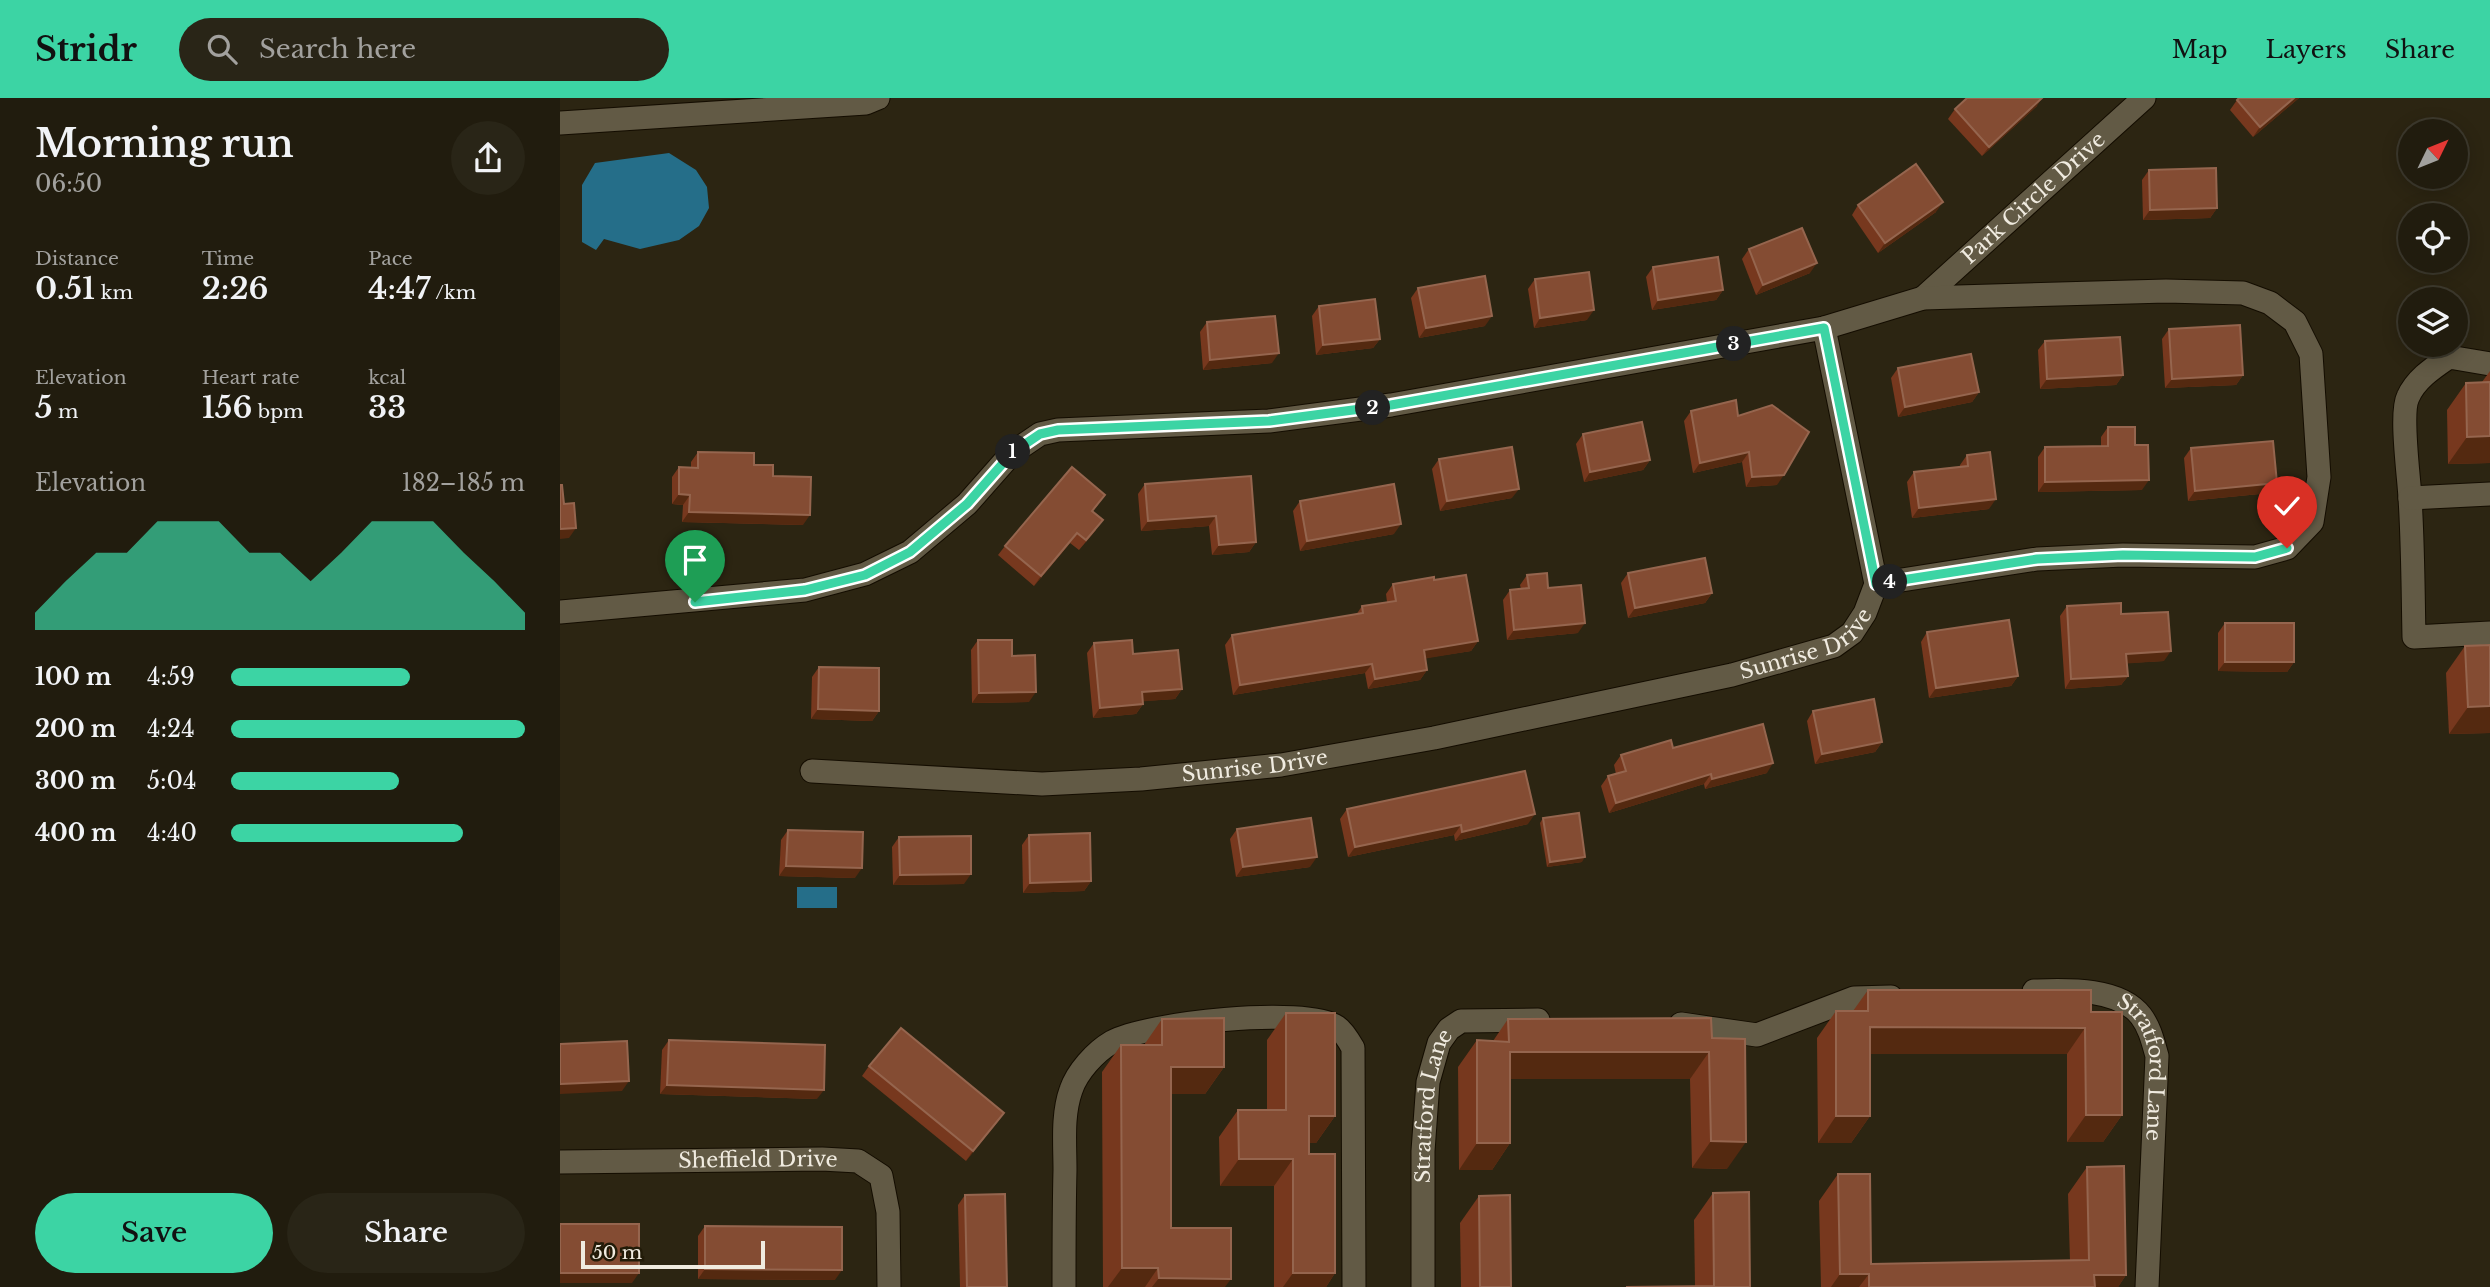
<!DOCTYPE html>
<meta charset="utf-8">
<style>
:root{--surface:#211c0e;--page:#292517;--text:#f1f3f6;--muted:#a2a19e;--line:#3e3a2e;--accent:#3cd4a4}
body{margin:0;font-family:"Libre Baskerville",serif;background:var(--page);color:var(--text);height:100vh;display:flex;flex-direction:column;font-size:26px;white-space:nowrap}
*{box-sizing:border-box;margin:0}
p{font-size:23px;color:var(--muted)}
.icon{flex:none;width:38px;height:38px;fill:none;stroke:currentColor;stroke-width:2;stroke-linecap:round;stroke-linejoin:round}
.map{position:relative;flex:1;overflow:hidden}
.panel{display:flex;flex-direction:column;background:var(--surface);width:560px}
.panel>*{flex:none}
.needle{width:46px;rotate:47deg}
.buttons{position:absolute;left:1838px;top:21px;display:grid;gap:14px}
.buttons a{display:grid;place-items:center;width:70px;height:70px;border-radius:50%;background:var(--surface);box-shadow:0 4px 18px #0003,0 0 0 2px var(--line);font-size:35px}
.scale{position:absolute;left:21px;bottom:18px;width:184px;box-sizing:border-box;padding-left:7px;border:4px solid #f0ebe0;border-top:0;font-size:19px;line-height:24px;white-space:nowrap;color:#f0ebe0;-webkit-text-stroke:5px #221b08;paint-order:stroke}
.pin{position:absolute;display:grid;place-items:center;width:60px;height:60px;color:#fff;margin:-72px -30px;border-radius:50% 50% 50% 0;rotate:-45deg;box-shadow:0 0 7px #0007}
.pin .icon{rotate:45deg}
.km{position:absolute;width:35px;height:35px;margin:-18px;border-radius:50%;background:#222;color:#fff;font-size:19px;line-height:35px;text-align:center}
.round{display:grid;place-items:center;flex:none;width:74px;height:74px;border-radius:37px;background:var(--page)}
.summary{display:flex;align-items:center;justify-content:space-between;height:119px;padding:0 35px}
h1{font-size:38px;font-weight:600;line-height:52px}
.stats{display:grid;grid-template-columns:repeat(3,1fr);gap:10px;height:119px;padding:7px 35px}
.stats div{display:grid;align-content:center}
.stats b{font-size:30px;font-weight:600}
.stats small{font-size:19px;font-weight:400}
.stats p{font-size:19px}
.chart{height:196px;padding:14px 35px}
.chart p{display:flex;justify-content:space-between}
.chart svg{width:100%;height:126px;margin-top:7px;fill:var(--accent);opacity:.7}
.button{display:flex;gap:14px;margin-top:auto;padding:14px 35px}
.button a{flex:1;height:80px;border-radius:42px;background:var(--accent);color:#111;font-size:28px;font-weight:600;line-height:80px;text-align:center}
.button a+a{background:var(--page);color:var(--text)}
ul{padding:0 35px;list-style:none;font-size:23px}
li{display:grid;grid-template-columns:112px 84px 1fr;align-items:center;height:52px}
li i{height:18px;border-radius:9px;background:var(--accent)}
header{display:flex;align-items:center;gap:42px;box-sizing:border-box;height:98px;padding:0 35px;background:var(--accent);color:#111}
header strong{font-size:33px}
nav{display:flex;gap:38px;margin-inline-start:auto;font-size:24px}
.search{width:490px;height:63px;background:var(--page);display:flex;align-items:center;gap:18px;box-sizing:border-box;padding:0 24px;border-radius:38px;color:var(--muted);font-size:26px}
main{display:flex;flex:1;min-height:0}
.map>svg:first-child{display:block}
.water{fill:#256e89}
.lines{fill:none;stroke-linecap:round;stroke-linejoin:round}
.minor-casing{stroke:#140d00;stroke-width:25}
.minor{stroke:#625a45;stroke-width:23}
.wall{fill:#77381e}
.shaded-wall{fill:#542910}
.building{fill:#844c33;stroke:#95654e;stroke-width:2}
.route-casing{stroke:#fff;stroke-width:14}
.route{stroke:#3cd4a4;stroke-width:9}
.labels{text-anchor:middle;stroke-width:6;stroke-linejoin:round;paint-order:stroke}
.street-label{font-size:21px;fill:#f0ebe0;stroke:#221b08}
</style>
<header>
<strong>Stridr</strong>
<div class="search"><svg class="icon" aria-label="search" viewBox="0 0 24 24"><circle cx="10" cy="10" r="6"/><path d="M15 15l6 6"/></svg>Search here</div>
<nav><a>Map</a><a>Layers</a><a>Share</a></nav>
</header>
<main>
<section class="panel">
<div class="summary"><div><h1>Morning run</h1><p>06:50</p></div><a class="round"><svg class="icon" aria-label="share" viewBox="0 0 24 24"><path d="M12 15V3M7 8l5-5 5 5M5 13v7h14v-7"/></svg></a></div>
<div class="stats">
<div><p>Distance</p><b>0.51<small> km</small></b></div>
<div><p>Time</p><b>2:26</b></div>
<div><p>Pace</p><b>4:47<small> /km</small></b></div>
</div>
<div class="stats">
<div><p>Elevation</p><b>5<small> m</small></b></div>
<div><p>Heart rate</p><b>156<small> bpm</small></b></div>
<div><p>kcal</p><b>33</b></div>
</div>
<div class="chart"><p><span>Elevation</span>182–185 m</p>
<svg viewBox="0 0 160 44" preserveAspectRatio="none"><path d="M0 44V38L10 27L20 17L30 17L40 6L50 6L60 6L70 17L80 17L90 27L100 17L110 6L120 6L130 6L140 17L150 27L160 38V44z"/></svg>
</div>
<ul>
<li><b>100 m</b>4:59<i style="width:61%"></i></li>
<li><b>200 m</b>4:24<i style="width:100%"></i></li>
<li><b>300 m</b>5:04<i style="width:57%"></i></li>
<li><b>400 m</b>4:40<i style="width:79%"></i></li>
</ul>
<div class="button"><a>Save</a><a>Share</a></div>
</section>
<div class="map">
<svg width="1930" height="1189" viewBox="0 0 1930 1189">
<rect width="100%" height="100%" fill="#2c2512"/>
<g class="water">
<polygon points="109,55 136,72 147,89 149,110 139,128 119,142 80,151 44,141 36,152 22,144 22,87 35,65"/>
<rect x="237" y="789" width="40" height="21"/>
</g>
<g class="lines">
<g class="minor-casing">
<g id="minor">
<polyline points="0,25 306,5 318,0"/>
<path id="s1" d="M1363 200 1584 0"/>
<polyline points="1264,230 1316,486"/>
<path d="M1930 266 1889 259C1873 270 1856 281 1848 299 1840 315 1849 379 1850 400 1853 446 1853 493 1854 539L1930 535"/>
<polyline points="1850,400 1930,396"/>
<polyline points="0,514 245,492 305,476 350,454 407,406 452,355 480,336 498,332 709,323 831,307 1264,230 1363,200 1606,193 1683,195 1710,205 1735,224 1751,256 1759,379 1752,424 1727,450 1695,459 1563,457 1477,461 1316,486"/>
<path id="s2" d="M252 673 482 686 581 681 721 667 874 640 1172 577 1274 548 1292 535 1305 515 1316 486"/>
<path id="s3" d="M1474 893C1505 892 1559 889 1581 918 1590 930 1593 944 1597 958L1587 1189"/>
<polyline points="1121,926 1197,937 1294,900 1331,899"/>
<path id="s4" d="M0 1064 262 1061 298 1063 321 1078 328 1114 329 1189"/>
<path d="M504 1189C504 1150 504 1111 505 1072 505 1046 502 1017 511 992 517 974 535 954 552 944 585 925 745 908 777 929 783 933 789 943 793 950L794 1189"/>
<path id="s5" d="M863 1189V1053L868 984 879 945 889 931 901 923 978 922"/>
</g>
</g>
<use href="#minor" class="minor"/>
</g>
<g class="wall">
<polygon points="1739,0 1693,39 1670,12 1677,2"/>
<polygon points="1477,8 1422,58 1388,21 1395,11"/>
<polygon points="1589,72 1657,110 1650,120 1583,122 1582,82"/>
<polygon points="1298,107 1376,114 1318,155 1292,117"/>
<polygon points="1189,151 1250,175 1196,197 1182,161"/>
<polygon points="1093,169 1163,192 1156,202 1092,212 1086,179"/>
<polygon points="975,181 1027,222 974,230 968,191"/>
<polygon points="858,190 925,228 859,240 851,200"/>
<polygon points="759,208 820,241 813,250 756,257 752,218"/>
<polygon points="647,224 712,265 643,272 640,234"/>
<polygon points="1609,231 1683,277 1676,287 1605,290 1602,241"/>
<polygon points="1485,243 1563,277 1556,287 1480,291 1478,252"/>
<polygon points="1338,270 1419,294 1412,304 1338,319 1331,280"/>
<polygon points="1930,273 1930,365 1888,366 1887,312 1906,285 1922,284"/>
<polygon points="1131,313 1178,318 1217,387 1186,389 1182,364 1133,375 1124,323"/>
<polygon points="1548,329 1575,347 1582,392 1478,394 1478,359 1485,349 1541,349 1541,339"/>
<polygon points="1023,336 1090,362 1083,372 1024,384 1016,346"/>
<polygon points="1631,350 1717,385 1710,395 1628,403 1624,360"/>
<polygon points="138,354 194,367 213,378 243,427 122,424 123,407 112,406 112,379 119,369 131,369 131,364"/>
<polygon points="1407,357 1429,411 1352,420 1347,384 1354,374 1400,369 1400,367"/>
<polygon points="879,361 952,400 880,413 872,371"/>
<polygon points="691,378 696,444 689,454 652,457 649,428 581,433 578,396 585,386"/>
<polygon points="740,403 834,436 740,453 733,413"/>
<polygon points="538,407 533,413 536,432 519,452 510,445 474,488 438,457 445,448"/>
<polygon points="1068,475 1152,495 1145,505 1068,520 1061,485"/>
<polygon points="967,477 988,490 1018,535 947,542 943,502 950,492 961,491 960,487"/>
<polygon points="874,482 918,543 911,553 865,560 867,572 860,582 808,591 805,575 673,597 665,547 672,537 796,517 802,508 827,504 826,496 833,486"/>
<polygon points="1507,508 1561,516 1604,563 1567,565 1568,578 1561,587 1505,591 1500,518"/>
<polygon points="1665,525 1734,564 1727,574 1658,573 1658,535"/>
<polygon points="1367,534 1458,578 1451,588 1369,600 1361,544"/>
<polygon points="418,542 452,558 469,604 412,605 411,552"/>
<polygon points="534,545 573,556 622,591 615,601 582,603 583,606 576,616 533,620 527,555"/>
<polygon points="1905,548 1930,635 1889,636 1886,575"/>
<polygon points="259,569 319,613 312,623 251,621 252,579"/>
<polygon points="1253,613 1322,644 1315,654 1255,666 1247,623"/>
<polygon points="1113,650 1207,675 1145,691 1144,686 1049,715 1041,688 1048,678 1056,676 1054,667 1061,657"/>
<polygon points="787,711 968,726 895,743 894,737 788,759 780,721"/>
<polygon points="983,720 1022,764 987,769 980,725"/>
<polygon points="677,731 750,769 676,779 670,741"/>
<polygon points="228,732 295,780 219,778 221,742"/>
<polygon points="469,737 531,783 524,793 463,795 462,747"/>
<polygon points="339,739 404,786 333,787 332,749"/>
<polygon points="1308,892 1531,914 1562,1017 1543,1044 1507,1044 1507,956 1310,956 1310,1018 1291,1045 1258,1045 1257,940 1276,913 1293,913"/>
<polygon points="726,915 775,1018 756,1045 749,1045 749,1056 775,1175 766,1189 714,1189 714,1088 660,1088 659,1039 678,1012 707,1012 707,942"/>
<polygon points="602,921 664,969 645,996 611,996 611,1130 665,1189 543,1189 542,974 561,947 584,947"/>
<polygon points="948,921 1152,940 1167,1071 1132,1070 1130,981 950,981 950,1045 932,1072 899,1072 898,969 917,942 933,943"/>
<polygon points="109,942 257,1001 100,996 102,952"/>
<polygon points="309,968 444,1015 406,1063 302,978"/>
<polygon points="1527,1069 1566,1177 1558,1189 1261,1189 1259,1103 1278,1076 1311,1166 1510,1163 1508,1096"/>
<polygon points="1153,1095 1190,1189 1135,1188 1134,1122"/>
<polygon points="405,1097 447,1189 400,1189 398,1107"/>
<polygon points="919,1098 951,1189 901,1189 900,1125"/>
<polygon points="145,1128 275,1182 138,1181 138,1138"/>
</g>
<g class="shaded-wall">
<polygon points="1482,0 1477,8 1422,58 1429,49"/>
<polygon points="1734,0 1739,0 1693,39 1700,29"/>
<polygon points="1383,104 1376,114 1318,155 1325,145"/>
<polygon points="1657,110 1650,120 1583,122 1590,112"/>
<polygon points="1257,165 1250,175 1196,197 1203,187"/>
<polygon points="1163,192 1156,202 1092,212 1098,202"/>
<polygon points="1034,212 1027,222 974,230 980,220"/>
<polygon points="932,218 925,228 859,240 866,230"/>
<polygon points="820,241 813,250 756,257 763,247"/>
<polygon points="719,255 712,265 643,272 650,262"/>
<polygon points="1563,277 1556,287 1480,291 1487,281"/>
<polygon points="1683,277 1676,287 1605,290 1612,281"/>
<polygon points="1419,294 1412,304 1338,319 1345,309"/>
<polygon points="1930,338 1930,365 1888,366 1907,339"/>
<polygon points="1189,354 1182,364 1133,375 1140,365"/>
<polygon points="1090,362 1083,372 1024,384 1030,374"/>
<polygon points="1224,377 1217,387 1186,389 1192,379"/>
<polygon points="1589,382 1582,392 1478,394 1485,384"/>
<polygon points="1717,385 1710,395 1628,403 1635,393"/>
<polygon points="959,391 952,400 880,413 887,403"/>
<polygon points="119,396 130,397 123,407 112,406"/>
<polygon points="1436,401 1429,411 1352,420 1359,410"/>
<polygon points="129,414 250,417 243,427 122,424"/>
<polygon points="656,418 649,428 581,433 588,423"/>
<polygon points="841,426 834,436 740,453 747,443"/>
<polygon points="16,430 9,440 0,441 0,431"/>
<polygon points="517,435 510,445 474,488 481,478"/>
<polygon points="696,444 689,454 652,457 659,447"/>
<polygon points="1152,495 1145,505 1068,520 1075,510"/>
<polygon points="1025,525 1018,535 947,542 954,532"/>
<polygon points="918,543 911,553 857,562 864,552"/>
<polygon points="1611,553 1604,563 1560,566 1566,556"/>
<polygon points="1665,564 1734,564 1727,574 1658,573"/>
<polygon points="812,566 805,575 673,597 680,587"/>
<polygon points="867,572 860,582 808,591 815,581"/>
<polygon points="1458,578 1451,588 1369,600 1376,590"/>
<polygon points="1568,578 1561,587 1505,591 1511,581"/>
<polygon points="622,591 615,601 575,604 582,594"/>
<polygon points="476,594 469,604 412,605 419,595"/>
<polygon points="583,606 576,616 533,620 540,610"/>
<polygon points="1930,608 1930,635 1889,636 1908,609"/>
<polygon points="258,611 319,613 312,623 251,621"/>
<polygon points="1322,644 1315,654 1255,666 1262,656"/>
<polygon points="1213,665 1207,675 1145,691 1152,681"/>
<polygon points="1151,676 1144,686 1049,715 1056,705"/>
<polygon points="975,716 968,726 895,743 902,734"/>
<polygon points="901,727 894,737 788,759 795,749"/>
<polygon points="757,759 750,769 676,779 683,769"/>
<polygon points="1025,759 1022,764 987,769 990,764"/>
<polygon points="226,768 302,770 295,780 219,778"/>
<polygon points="411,776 404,786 333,787 340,777"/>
<polygon points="531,783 524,793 463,795 470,785"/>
<polygon points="1310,929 1525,930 1507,956 1291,956"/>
<polygon points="950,954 1149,954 1130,981 931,981"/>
<polygon points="611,969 664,969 645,996 592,996"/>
<polygon points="69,983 62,993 0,996 0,986"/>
<polygon points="107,987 264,992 257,1001 100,996"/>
<polygon points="444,1015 437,1025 406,1063 413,1053"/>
<polygon points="1526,1017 1562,1017 1543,1044 1507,1044"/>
<polygon points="749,1018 775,1018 756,1045 730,1045"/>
<polygon points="1276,1018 1310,1018 1291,1045 1258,1045"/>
<polygon points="1151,1043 1186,1044 1167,1071 1132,1070"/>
<polygon points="917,1045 950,1045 932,1072 899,1072"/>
<polygon points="679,1061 733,1061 714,1088 660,1088"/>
<polygon points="562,1170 598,1170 585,1189 548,1189"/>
<polygon points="145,1171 282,1172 275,1182 138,1181"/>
<polygon points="0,1175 79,1175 72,1185 0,1185"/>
<polygon points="733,1175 775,1175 766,1189 723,1189"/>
<polygon points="1280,1176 1309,1176 1299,1189 1271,1189"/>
<polygon points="1534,1177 1566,1177 1558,1189 1526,1189"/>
<polygon points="599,1180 671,1181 665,1189 592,1189"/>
</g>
<g class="building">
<polygon points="1407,0 1482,0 1429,49 1395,11"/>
<polygon points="1679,0 1734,0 1700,29 1677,2"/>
<polygon points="1356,66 1383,104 1325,145 1298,107"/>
<polygon points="1656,70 1657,110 1590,112 1589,72"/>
<polygon points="1242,130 1257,165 1203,187 1189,151"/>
<polygon points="1158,159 1163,192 1098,202 1093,169"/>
<polygon points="1029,174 1034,212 980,220 975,181"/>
<polygon points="925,178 932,218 866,230 858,190"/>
<polygon points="815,201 820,241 763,247 759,208"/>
<polygon points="715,218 719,255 650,262 647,224"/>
<polygon points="1680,227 1683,277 1612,281 1609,231"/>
<polygon points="1560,239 1563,277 1487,281 1485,243"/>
<polygon points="1411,256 1419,294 1345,309 1338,270"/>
<polygon points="1930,284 1930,338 1907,339 1906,285"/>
<polygon points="1176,302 1178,318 1212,307 1249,334 1224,377 1192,379 1189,354 1140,365 1131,313"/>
<polygon points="1082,324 1090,362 1030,374 1023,336"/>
<polygon points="1548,329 1575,329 1575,347 1588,347 1589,382 1485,384 1485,349 1548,348"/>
<polygon points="1713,343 1717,385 1635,393 1631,350"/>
<polygon points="952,349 959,391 887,403 879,361"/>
<polygon points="138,354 194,355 194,367 213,367 213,378 251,379 250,417 129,414 130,397 119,396 119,369 138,370"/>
<polygon points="1430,354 1436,401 1359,410 1354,374 1408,368 1407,357"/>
<polygon points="512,369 545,397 532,413 543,422 526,442 517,435 481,478 445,448"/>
<polygon points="691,378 696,444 659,447 656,418 588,423 585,386"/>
<polygon points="834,386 841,426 747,443 740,403"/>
<polygon points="0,387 2,387 4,406 14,405 16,430 0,431"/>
<polygon points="1145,460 1152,495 1075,510 1068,475"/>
<polygon points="987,475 988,490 1021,487 1025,525 954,532 950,492 969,490 967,477"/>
<polygon points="906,477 918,543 864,552 867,572 815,581 812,566 680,587 672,537 803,515 802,508 836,503 833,486 874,479 874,482"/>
<polygon points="1561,505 1561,516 1608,514 1611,553 1566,556 1568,578 1511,581 1507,508"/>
<polygon points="1449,522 1458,578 1376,590 1367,534"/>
<rect x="1665" y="525" width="69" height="39"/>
<polygon points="418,542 452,542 452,558 475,557 476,594 419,595"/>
<polygon points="572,542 573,556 618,552 622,591 582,594 583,606 540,610 534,545"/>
<polygon points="1930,547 1930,608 1908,609 1905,548"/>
<polygon points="259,569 319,570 319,613 258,611"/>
<polygon points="1314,601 1322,644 1262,656 1253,613"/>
<polygon points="1203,626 1213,665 1152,681 1151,676 1056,705 1048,678 1066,673 1061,657 1111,642 1113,650"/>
<polygon points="965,673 975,716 902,734 901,727 795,749 787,711"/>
<polygon points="1019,715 1025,759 990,764 983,720"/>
<polygon points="751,720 757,759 683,769 677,731"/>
<polygon points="228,732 303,734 302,770 226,768"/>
<polygon points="530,735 531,783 470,785 469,737"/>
<polygon points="411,738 411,776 340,777 339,739"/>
<polygon points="1308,892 1531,892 1531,914 1562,914 1562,1017 1526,1017 1525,930 1310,929 1310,1018 1276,1018 1276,913 1308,913"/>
<polygon points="726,915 775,915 775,1018 749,1018 749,1056 775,1056 775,1175 733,1175 733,1061 679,1061 678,1012 726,1012"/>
<polygon points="664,920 664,969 611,969 611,1130 671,1130 671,1181 599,1180 598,1170 562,1170 561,947 602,947 602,921"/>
<polygon points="1151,920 1152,940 1185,941 1186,1044 1151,1043 1149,954 950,954 950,1045 917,1045 917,942 949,944 948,921"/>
<polygon points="341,930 444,1015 413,1053 309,968"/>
<polygon points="109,942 265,947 264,992 107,987"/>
<polygon points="67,943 69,983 0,986 0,946"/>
<polygon points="1564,1068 1566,1177 1534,1177 1535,1189 1309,1189 1309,1176 1280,1176 1278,1076 1310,1076 1311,1166 1529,1162 1527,1069"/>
<polygon points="1189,1094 1190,1189 1066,1189 1154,1188 1153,1095"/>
<polygon points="445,1096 447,1189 407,1189 405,1097"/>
<polygon points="950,1097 951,1189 920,1189 919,1098"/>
<rect x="0" y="1126" width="79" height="49"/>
<polygon points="145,1128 282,1129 282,1172 145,1171"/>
</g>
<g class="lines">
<g class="route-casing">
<polyline id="route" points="135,504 245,492 305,477 350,454 407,406 452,355 480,336 498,332 709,323 831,307 1264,230 1316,486 1477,461 1563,457 1695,459 1727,450"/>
</g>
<use href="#route" class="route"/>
</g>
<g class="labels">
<g class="street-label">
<text dy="7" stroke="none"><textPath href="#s1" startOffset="149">Park Circle Drive</textPath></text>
<text dy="7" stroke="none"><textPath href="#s2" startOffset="1012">Sunrise Drive</textPath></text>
<text dy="7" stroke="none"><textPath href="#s2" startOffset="444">Sunrise Drive</textPath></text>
<text dy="7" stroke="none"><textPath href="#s3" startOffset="164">Stratford Lane</textPath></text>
<text dy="7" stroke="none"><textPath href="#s5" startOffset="182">Stratford Lane</textPath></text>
<text dy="7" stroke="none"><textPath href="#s4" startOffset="198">Sheffield Drive</textPath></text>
</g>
</g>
</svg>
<div class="buttons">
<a><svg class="needle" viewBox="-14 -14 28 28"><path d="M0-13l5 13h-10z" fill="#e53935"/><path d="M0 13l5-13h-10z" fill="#a2a19e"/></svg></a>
<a><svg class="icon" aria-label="locate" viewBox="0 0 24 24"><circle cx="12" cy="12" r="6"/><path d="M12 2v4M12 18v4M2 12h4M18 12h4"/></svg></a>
<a><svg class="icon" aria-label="layers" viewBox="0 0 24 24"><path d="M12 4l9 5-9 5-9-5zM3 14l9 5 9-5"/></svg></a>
</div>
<div class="scale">50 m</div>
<div class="pin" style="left:135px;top:504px;background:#1e9e55"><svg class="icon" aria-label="arrive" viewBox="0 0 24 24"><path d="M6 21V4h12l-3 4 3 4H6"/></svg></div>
<div class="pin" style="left:1727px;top:450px;background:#d93025"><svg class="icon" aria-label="check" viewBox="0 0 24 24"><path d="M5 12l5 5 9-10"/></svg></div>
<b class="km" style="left:453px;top:354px">1</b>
<b class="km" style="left:813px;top:310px">2</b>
<b class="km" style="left:1174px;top:246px">3</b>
<b class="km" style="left:1330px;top:484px">4</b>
</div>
</main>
